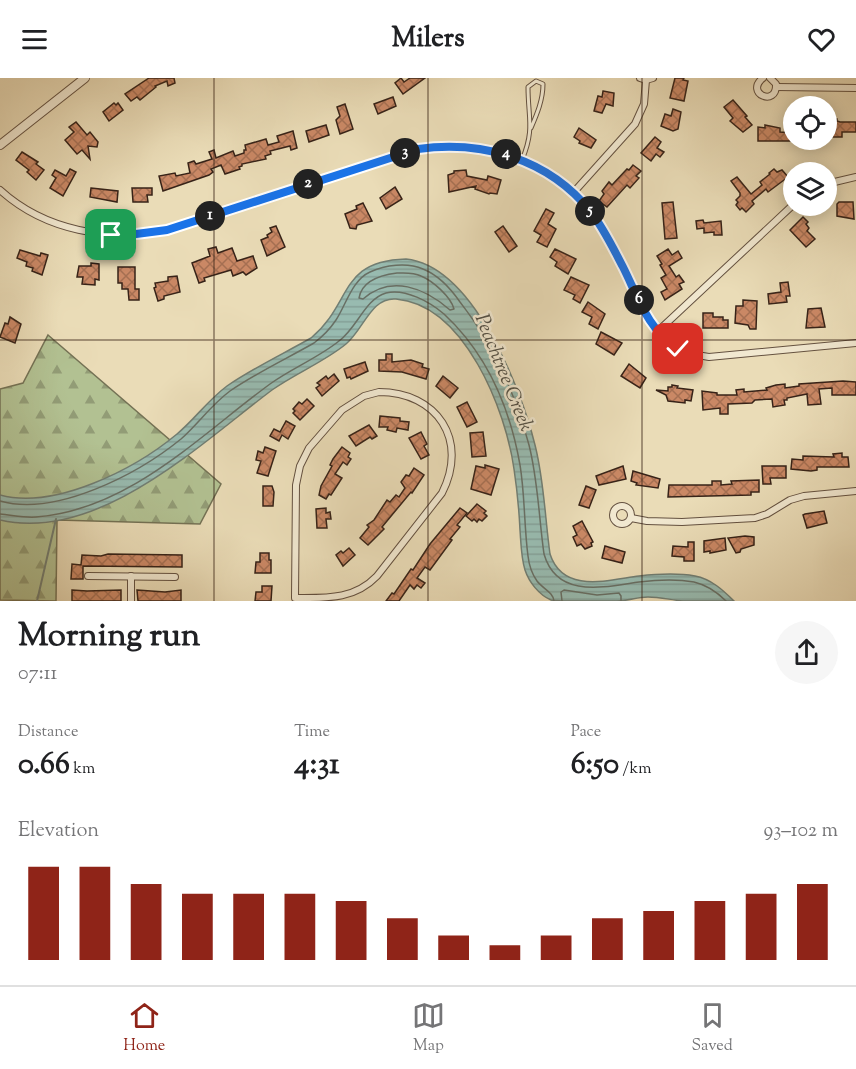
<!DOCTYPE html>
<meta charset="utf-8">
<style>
:root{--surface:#fff;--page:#f6f6f6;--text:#202124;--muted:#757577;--line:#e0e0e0;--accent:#8f2418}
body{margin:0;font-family:"Sorts Mill Goudy",serif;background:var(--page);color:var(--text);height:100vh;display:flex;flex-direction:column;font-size:22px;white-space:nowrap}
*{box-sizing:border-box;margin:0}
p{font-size:20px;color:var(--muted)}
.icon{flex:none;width:33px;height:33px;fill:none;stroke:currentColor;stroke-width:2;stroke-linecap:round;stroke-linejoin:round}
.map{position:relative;height:523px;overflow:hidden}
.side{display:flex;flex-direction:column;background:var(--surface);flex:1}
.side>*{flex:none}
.tools{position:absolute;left:783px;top:18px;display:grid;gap:12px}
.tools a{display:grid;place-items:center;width:54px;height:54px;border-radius:50%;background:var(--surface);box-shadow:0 3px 15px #0003;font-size:30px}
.pin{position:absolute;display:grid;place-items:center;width:51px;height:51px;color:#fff;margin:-26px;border-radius:12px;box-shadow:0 3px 9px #0006}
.km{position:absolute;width:30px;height:30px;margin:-15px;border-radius:50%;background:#222;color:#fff;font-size:16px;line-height:30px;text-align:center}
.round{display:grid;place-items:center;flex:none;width:63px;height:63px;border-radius:32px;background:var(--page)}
.head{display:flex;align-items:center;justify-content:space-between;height:102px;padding:0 18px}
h1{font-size:33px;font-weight:700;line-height:45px}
.stats{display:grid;grid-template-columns:repeat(3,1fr);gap:9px;height:102px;padding:6px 18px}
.stats div{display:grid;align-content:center}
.stats b{font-size:30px;font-weight:700}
.stats small{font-size:16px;font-weight:400}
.stats p{font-size:16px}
.chart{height:168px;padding:12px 18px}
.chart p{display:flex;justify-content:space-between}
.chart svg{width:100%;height:108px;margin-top:6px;stroke:var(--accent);stroke-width:6}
header{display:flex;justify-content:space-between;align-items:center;height:78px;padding:0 18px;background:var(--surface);font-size:27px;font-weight:700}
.dock{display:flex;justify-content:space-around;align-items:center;height:84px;border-top:2px solid var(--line);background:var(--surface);font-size:16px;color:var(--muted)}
.dock a{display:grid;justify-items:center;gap:3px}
.dock .selected{color:var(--accent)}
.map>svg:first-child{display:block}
.forest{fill:url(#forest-firs);stroke:#747255;stroke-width:1.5}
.water{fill:url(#water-rules);stroke:#717e73;stroke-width:1.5}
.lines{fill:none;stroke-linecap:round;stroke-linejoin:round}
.shore{stroke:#686f64;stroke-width:1.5}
.stream{stroke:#717e73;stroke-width:2}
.building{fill:url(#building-cross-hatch);stroke:#372318;stroke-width:1.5}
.service-casing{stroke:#645140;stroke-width:5}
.minor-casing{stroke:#645140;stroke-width:8}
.tertiary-casing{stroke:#645140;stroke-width:10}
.service{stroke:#f1e8d0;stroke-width:3}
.minor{stroke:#f1e8d0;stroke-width:6}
.tertiary{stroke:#f1e8d0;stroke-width:8}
.route-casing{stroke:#fff;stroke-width:12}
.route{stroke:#1a73e8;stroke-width:8}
.grid{fill:none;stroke:#372318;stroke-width:1.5;stroke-opacity:0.55}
.labels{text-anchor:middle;stroke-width:5;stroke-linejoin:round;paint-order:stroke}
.water-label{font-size:20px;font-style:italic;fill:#545146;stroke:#f1e8d0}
</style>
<header><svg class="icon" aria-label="menu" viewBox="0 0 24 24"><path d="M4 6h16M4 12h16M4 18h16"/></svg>Milers<svg class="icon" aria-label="heart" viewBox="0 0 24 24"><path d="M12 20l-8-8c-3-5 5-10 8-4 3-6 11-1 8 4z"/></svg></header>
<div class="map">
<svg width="856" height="523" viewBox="0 0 856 523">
<defs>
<pattern id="forest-firs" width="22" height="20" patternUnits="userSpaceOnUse" patternTransform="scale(1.5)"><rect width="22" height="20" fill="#b2c192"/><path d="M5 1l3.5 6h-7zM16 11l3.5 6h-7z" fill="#929c76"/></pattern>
<pattern id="water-rules" width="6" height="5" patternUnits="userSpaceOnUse" patternTransform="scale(1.5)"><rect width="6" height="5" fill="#98bbb0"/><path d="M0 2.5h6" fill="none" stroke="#84a097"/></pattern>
<pattern id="building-cross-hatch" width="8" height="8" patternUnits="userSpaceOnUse" patternTransform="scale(1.5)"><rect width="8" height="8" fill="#ca8865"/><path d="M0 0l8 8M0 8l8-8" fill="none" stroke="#a56f52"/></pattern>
</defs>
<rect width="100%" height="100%" fill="#eadcb7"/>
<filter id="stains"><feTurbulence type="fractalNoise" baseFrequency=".00333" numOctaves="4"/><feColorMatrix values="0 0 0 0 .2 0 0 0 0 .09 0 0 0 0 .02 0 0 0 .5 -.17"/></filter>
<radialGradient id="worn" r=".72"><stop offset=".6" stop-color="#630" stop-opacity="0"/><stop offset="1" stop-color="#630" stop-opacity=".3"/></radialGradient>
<polygon class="forest" points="48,257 221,406 200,446 57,442 56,523 0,522 0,311 23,305"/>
<path class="water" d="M406 181C473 188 521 310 535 367 544 402 545 440 550 476 563 516 608 502 639 498 657 496 678 495 695 498 711 501 723 512 734 523 717 523 700 523 683 523 671 522 660 519 648 519 637 519 628 523 617 523 602 523 587 523 571 523 565 523 557 523 551 522 539 517 529 504 525 492 521 479 521 465 520 452 519 431 517 411 514 391 506 333 465 227 396 221 371 219 364 251 346 266 324 284 296 295 272 312 200 366 98 465 0 442V417C55 432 135 391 177 356 195 341 208 322 227 308 253 290 283 276 311 260 353 225 338 183 406 181Z"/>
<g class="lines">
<g class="shore">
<path d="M397 195C405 195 413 194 421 198 433 203 451 219 454 231L450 232C425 210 391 196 363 221L359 220C362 202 381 197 397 195Z"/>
<path d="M0 423C56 439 138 396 181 361 198 346 211 327 230 313 256 295 286 281 314 265 322 259 330 251 336 242 346 227 352 202 370 194 385 187 407 184 423 191 438 197 451 211 460 224 494 267 515 315 529 367 538 402 539 441 544 476 557 521 604 509 639 504 656 502 677 501 694 504 707 507 717 514 726 523"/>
<path d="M0 436C12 437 24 440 36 439 129 432 199 358 270 306 292 290 318 280 339 263 357 250 365 221 386 215 405 210 430 224 444 236 487 276 510 330 520 387 525 417 524 448 528 478 529 487 532 496 537 503 543 511 553 514 554 523"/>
<polyline points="562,523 561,514 564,512 597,517 619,515 621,518 621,523"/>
</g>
<polyline class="stream" points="37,523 56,441"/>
</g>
<g class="building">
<polygon points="149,0 174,0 175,5 168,8 167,3 155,8 156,9 140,22 137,19 131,23 125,16"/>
<polygon points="401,0 404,4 410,0 425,0 403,16 395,5"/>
<polygon points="675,0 684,0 683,2 688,3 684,23 670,20"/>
<polygon points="603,13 614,15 613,28 606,26 602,35 594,33 598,18 602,19"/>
<polygon points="393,19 396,28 378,36 374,26"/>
<polygon points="733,22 747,38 745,39 752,47 743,54 730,43 733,40 724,29"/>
<polygon points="114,25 116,27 118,25 123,32 109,43 103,34"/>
<polygon points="345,26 353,51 340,56 336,42 340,38 337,29"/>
<polygon points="673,31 681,34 678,51 673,53 661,48 665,36 671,38"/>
<polygon points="829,41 837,41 837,43 840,44 856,44 856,54 842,54 842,59 826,59 826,43 829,43"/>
<polygon points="76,44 87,57 90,54 98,64 97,69 88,68 90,81 82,72 77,76 65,62 74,54 69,49"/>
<polygon points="326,47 329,57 309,64 306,53"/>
<polygon points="765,47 780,50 780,54 794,55 794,63 758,63 758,49 765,50"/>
<polygon points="579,50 596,62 591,70 579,65 580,63 574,59"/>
<polygon points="293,53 297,70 291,72 290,68 270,73 271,76 265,78 266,81 242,86 242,88 239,89 240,91 225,96 221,87 211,91 213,94 209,97 163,113 159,98 175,95 176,98 190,95 188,85 194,83 196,86 212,81 209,74 214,72 216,80 233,73 235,78 244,75 244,72 246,72 245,67 266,61 268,67 279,64 277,58"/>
<polygon points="655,59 661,64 657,70 664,74 660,79 656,76 651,83 641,75"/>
<polygon points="22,74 38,84 36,86 44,92 36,102 27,94 29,92 16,82"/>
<polygon points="633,87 641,93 636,98 639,100 630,110 627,107 607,129 599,123 604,116 602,113 609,104 612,107 627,91 629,92"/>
<polygon points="70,91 76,94 63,118 50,110 56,100 52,97 55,92 66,98"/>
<polygon points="774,91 777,94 782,92 788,99 768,114 766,111 752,123 754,126 746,134 742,130 740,132 736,127 738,124 736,122 740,118 740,115 731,103 737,99 751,116 762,107 760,104 770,96 769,95"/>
<polygon points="466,92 467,98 487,102 488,98 501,102 497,116 490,115 489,116 475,111 476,108 449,114 448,97 454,95 454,93"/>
<polygon points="395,109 402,121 386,131 380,120"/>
<polygon points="91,110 118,113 117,124 90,119"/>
<polygon points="132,110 152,110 152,117 147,117 148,124 133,124"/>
<polygon points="673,124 677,160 665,161 662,125"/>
<polygon points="839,124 853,124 854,141 837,138 837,126"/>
<polygon points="363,125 372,143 357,147 356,151 350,150 345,136 357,131 356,128"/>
<polygon points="546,131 554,135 548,146 556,151 547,169 537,164 541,157 534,153"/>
<polygon points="803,139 808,144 806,146 809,150 807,153 815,161 806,169 790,152"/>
<polygon points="703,142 704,145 721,143 722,157 714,157 714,154 704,155 704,150 697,151 696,143"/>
<polygon points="276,148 285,169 267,178 261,162 268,159 267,157 272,154 270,150"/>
<polygon points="503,148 517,168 509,174 495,154"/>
<polygon points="216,169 218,175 232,170 237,183 253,178 257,190 246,197 243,194 233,198 231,192 204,200 205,203 199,205 192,185 210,178 208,171"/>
<polygon points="555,171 576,181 568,196 555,188 557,184 550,179"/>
<polygon points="668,171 672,177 678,173 682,180 669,188 676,199 679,197 684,204 679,206 682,211 665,222 661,214 667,211 661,200 666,197 660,187 662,186 657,178"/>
<polygon points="20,172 40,178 41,175 48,177 42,197 32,193 33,190 26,188 27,184 17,180"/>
<polygon points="91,185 99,186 99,202 95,201 95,207 82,206 83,199 77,199 79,188 91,188"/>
<polygon points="118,189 135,189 135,211 139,211 139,222 129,222 128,211 122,211 122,205 118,205"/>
<polygon points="177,198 180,214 164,218 164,221 158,223 154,210 156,209 155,205 168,203 168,199"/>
<polygon points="571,199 589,207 580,225 573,221 575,217 564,212"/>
<polygon points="788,204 790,218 786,218 787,224 769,226 768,216 781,214 780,205"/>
<polygon points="743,222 757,223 756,251 750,251 748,247 735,245 736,228 743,228"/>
<polygon points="588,224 605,236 598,251 589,246 592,239 582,234"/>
<polygon points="821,230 825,249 806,250 808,231"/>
<polygon points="703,235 713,235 713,239 723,239 723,242 728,242 728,250 703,250"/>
<polygon points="10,239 21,246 15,265 0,259 5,245 8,246"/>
<polygon points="601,254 622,265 614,277 596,266"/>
<polygon points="386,276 392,276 392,284 411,282 423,286 422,289 429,291 426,301 402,294 379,293 379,282 386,282"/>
<polygon points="365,284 368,293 351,301 350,299 347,300 344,291"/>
<polygon points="629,286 646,300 640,310 621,298"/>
<polygon points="334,296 339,303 322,318 316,310 320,307 317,305 326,298 328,301"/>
<polygon points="443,298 458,310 450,320 436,308"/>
<polygon points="843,303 856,304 856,317 832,317 832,310 819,311 821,326 808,327 807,316 787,320 787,322 784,322 785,327 773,329 772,321 755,322 752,325 728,326 728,336 720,336 720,330 703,332 702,313 717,315 717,317 737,317 736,312 744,311 744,314 767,312 766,310 776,307 785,306 785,310 799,308 799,306"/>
<polygon points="672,307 678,308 677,310 693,312 691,323 685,322 685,325 668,323 666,317 656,312 668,313 668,309 672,309"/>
<polygon points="307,321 314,328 300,342 293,335 295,333 293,331 299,324 302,326"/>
<polygon points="467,324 477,344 467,349 457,329"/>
<polygon points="380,338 400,340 400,343 409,344 408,352 397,350 396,354 387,352 388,349 379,349"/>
<polygon points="286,343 295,348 288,361 282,357 279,363 270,358 274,351 280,354"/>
<polygon points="369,347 377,358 372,361 370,359 356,368 349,358"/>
<polygon points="421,354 427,366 424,368 429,377 421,381 409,360"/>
<polygon points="483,354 486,378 472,379 470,355"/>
<polygon points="265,369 276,373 268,398 257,395 261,383 256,382 258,373 263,375"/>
<polygon points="342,369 350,375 348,379 351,381 347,387 343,384 335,396 342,400 331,417 329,416 326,421 319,417 321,408 332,388 330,387 333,381"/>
<polygon points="842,375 842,379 848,379 849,389 817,389 817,392 811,393 791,391 792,381 803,382 803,378 834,379 833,376"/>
<polygon points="485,387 499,391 491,417 471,411 476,388 485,390"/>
<polygon points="623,388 626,401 599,407 596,398"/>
<polygon points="762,388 786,388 786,400 770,400 771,406 763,406"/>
<polygon points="414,390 424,397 412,415 411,414 382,449 384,451 368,467 360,460 369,449 367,447 374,442 387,422 390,424 396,417 399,419 405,410 401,404 406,397 409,398"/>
<polygon points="633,393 660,401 658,410 636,407 637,405 631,403"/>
<polygon points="759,402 759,414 751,414 751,417 668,419 669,407 712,407 712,403 721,403 721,407 732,406 731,403"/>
<polygon points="263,408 272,408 274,414 273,428 263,428"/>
<polygon points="586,408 596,412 589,430 579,427"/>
<polygon points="477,426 486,433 484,435 487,438 482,443 479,441 477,444 474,441 472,443 466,438"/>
<polygon points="326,430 326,435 330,434 331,441 326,441 327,450 317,450 316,431"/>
<polygon points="460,430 467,435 457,447 460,449 450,461 452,462 430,492 425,489 417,500 425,505 421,510 417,507 414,511 410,507 399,523 386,523 392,515 394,516 411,491 413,492 430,466"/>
<polygon points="824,433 827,445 807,450 803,437 805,436"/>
<polygon points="582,443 593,464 591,465 592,468 585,471 581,466 577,468 573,459 577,457 573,448"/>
<polygon points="745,458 754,459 754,467 741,471 740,474 736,475 728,460"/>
<polygon points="725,460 726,472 710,475 710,473 704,474 704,463"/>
<polygon points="688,464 694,464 694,483 684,483 684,479 672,478 673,468 688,469"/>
<polygon points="605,468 625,474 622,485 602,480"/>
<polygon points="349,470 355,477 343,488 336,477 341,473 343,475"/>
<polygon points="260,475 269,475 269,482 271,482 271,495 255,495 256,484 260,484"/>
<polygon points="108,476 182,477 182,489 83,488 83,501 71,501 72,486 81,487 82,477 101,478"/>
<polygon points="262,508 272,508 271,523 255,523 256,514 262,514"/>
<polygon points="72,512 87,513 121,512 121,523 72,523"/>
<polygon points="137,512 165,514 181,512 181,523 138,523"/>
</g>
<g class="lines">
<g class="service-casing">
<path id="service" d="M522 82C535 51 528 40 528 9L536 3 543 6C543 22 537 36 531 50"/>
</g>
<g class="minor-casing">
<g id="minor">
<polyline points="640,0 646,2 653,0"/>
<path d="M763 0C744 15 777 30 776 6L770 0"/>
<polyline points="777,9 856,10"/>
<polyline points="826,106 856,99"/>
<path d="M0 112C45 153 109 164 167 152L410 73C486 55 562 88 604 153 625 184 636 222 657 254 672 269 687 276 709 279L856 265"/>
<polyline points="573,115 635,46 644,26 646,2"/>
<polyline points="657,254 794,126"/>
<path d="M379 314C437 314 469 362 442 415L377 498C354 522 326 520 295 520L296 407 300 388 309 370 342 332 364 318Z"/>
<circle cx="622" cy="437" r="9"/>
<polyline points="631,440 647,443 682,444 755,440 767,436 790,422 804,418 856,413"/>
<polyline points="88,498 175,499"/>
<polyline points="131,523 131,498"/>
</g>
</g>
<g class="tertiary-casing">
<polyline id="tertiary" points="0,67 85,0"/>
</g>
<use href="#service" class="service"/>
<use href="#minor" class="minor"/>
<use href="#tertiary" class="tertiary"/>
</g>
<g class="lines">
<g class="route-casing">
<path id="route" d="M111 157 136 156 167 152 418 71C483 62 549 81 591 134 604 151 613 170 623 189 638 219 648 252 678 271"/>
</g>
<use href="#route" class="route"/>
</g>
<path class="grid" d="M214 0V523M428 0V523M642 0V523M0 262H856"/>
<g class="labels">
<g class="water-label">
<text transform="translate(505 294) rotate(68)" y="7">Peachtree Creek</text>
</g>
</g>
<rect width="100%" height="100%" filter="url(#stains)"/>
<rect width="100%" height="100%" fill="url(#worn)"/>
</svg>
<div class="tools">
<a><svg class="icon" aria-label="locate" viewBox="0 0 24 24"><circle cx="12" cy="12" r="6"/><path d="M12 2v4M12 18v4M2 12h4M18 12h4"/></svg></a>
<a><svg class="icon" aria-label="layers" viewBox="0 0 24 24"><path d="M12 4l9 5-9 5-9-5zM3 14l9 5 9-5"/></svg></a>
</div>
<div class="pin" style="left:111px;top:157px;background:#1e9e55"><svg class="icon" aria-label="arrive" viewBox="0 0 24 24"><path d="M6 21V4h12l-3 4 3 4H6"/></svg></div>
<div class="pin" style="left:678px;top:271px;background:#d93025"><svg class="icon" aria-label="check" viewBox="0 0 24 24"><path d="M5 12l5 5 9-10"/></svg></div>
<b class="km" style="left:210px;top:138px">1</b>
<b class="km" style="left:308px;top:106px">2</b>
<b class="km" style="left:405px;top:75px">3</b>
<b class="km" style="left:506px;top:76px">4</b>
<b class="km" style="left:590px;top:133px">5</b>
<b class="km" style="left:639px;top:222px">6</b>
</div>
<section class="side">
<div class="head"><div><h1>Morning run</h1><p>07:11</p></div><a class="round"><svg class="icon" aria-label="share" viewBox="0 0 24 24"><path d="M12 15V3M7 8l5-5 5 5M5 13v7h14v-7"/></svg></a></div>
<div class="stats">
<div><p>Distance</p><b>0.66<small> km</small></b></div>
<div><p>Time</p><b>4:31</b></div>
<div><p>Pace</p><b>6:50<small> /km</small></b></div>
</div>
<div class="chart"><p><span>Elevation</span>93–102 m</p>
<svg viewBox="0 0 160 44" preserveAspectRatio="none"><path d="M5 44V6M15 44V6M25 44V13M35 44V17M45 44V17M55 44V17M65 44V20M75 44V27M85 44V34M95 44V38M105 44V34M115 44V27M125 44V24M135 44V20M145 44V17M155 44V13"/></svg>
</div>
</section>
<nav class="dock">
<a class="selected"><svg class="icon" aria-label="home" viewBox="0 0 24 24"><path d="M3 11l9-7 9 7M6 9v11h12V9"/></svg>Home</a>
<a><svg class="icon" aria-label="map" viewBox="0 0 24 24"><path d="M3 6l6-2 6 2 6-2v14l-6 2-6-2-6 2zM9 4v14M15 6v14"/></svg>Map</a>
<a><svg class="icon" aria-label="saved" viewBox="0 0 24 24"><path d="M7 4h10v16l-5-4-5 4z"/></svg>Saved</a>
</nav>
